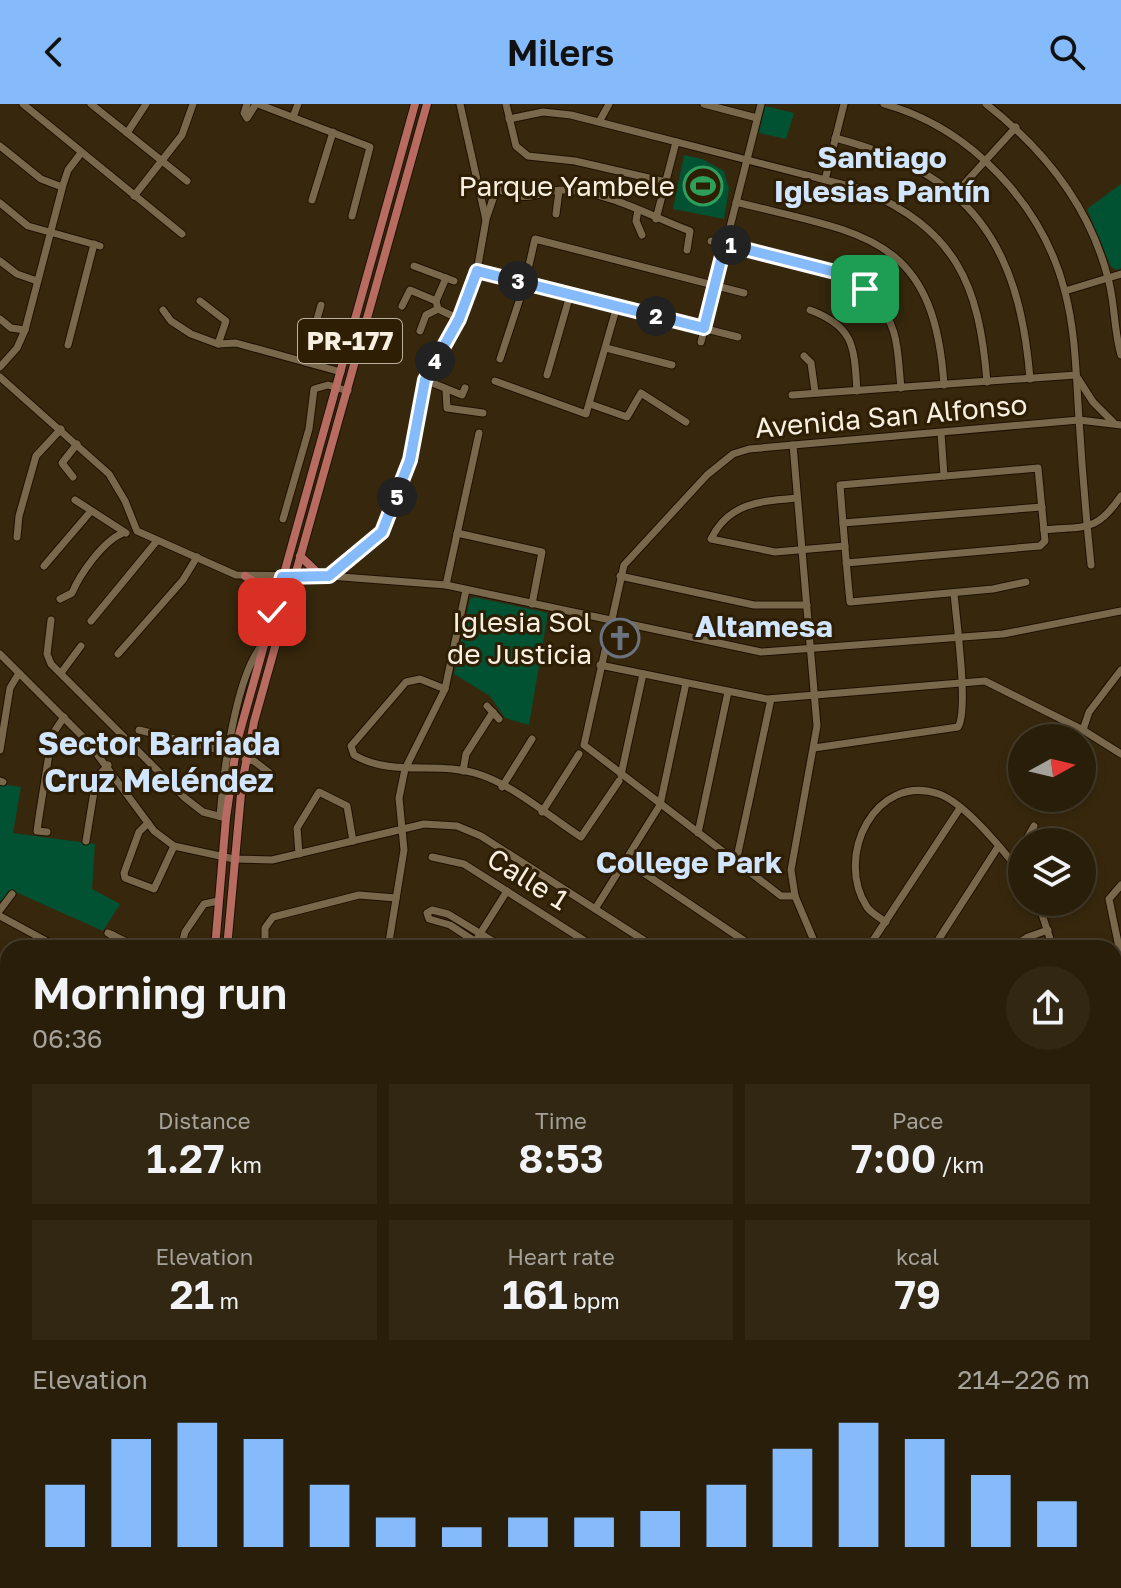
<!DOCTYPE html>
<meta charset="utf-8">
<style>
:root{--surface:#291e0a;--page:#312713;--text:#f1f3f6;--muted:#a5a29c;--line:#453c2b;--accent:#85bbfb}
body{margin:0;font-family:"Golos Text",sans-serif;background:var(--page);color:var(--text);height:100vh;display:flex;flex-direction:column;font-size:30px;white-space:nowrap}
*{box-sizing:border-box;margin:0}
p{font-size:26px;color:var(--muted)}
.icon{flex:none;width:44px;height:44px;fill:none;stroke:currentColor;stroke-width:2;stroke-linecap:round;stroke-linejoin:round}
.map{position:relative;flex:1;overflow:hidden}
.side{position:absolute;left:0px;top:836px;width:1122px;height:648px;display:flex;flex-direction:column;background:var(--surface);border-radius:24px 24px 0 0;box-shadow:0 4px 12px #0003,0 0 0 2px var(--line)}
.side>*{flex:none}
.needle{width:52px;rotate:82deg}
.fabs{position:absolute;left:1008px;top:620px;display:grid;gap:16px}
.fabs a{display:grid;place-items:center;width:88px;height:88px;border-radius:50%;background:var(--surface);box-shadow:0 4px 12px #0003,0 0 0 2px var(--line);font-size:40px}
.pin{position:absolute;display:grid;place-items:center;width:68px;height:68px;color:#fff;margin:-34px;border-radius:16px;box-shadow:0 4px 12px #0006}
.km{position:absolute;width:40px;height:40px;margin:-20px;border-radius:50%;background:#222;color:#fff;font-size:22px;line-height:40px;text-align:center}
.round{display:grid;place-items:center;flex:none;width:84px;height:84px;border-radius:42px;background:var(--page)}
.headline{display:flex;align-items:center;justify-content:space-between;height:136px;padding:0 32px}
h1{font-size:44px;font-weight:600;line-height:60px}
.stats{display:grid;grid-template-columns:repeat(3,1fr);gap:12px;height:136px;padding:8px 32px}
.stats div{display:grid;align-content:center;border-radius:0px;background:var(--page);text-align:center}
.stats b{font-size:40px;font-weight:600}
.stats small{font-size:22px;font-weight:400}
.stats p{font-size:22px}
.chart{height:224px;padding:16px 32px}
.chart p{display:flex;justify-content:space-between}
.chart svg{width:100%;height:144px;margin-top:8px;stroke:var(--accent);stroke-width:6}
header{display:flex;justify-content:space-between;align-items:center;height:104px;padding:0 32px;background:var(--accent);color:#111;font-size:36px;font-weight:600}
.map>svg:first-child{display:block}
.green{fill:#005233}
.lines{fill:none;stroke-linecap:round;stroke-linejoin:round}
.stream{stroke:#4e8688;stroke-width:2}
.minor-casing{stroke:#1e1000;stroke-width:9}
.major-casing{stroke:#1e1000;stroke-width:10}
.minor{stroke:#79684c;stroke-width:7}
.major{stroke:#b76b61;stroke-width:8}
.route-casing{stroke:#fff;stroke-width:16}
.route{stroke:#85bbfb;stroke-width:10}
.labels{text-anchor:middle;stroke-width:6;stroke-linejoin:round;paint-order:stroke}
.shield{fill:#2d1e04;stroke:#bcb09e;stroke-width:2}
.shield-label{font-size:26px;font-weight:bold;fill:#f9efe0}
.poi-label{font-size:28px;fill:#f9efe0;stroke:#2d1e04;text-anchor:end}
.street-label{font-size:28px;fill:#f9efe0;stroke:#2d1e04}
.neighbourhood-label{font-size:30px;font-weight:bold;fill:#d1e5fe;stroke:#2d1e04}
.quarter-label{font-size:32px;font-weight:bold;fill:#d1e5fe;stroke:#2d1e04}
</style>
<header><svg class="icon" aria-label="back" viewBox="0 0 24 24"><path d="M15 5l-7 7 7 7"/></svg>Milers<svg class="icon" aria-label="search" viewBox="0 0 24 24"><circle cx="10" cy="10" r="6"/><path d="M15 15l6 6"/></svg></header>
<div class="map">
<svg width="1121" height="1484" viewBox="0 0 1121 1484">
<rect width="100%" height="100%" fill="#37280d"/>
<g class="green">
<polygon points="765,2 794,9 786,35 759,29"/>
<polygon points="684,51 702,55 724,67 729,85 724,115 673,105"/>
<polygon points="1121,80 1121,164 1117,166 1111,163 1087,105"/>
<polygon points="474,493 548,509 529,621 505,614 490,592 454,570 470,495"/>
<polygon points="0,680 21,683 13,729 95,740 92,785 120,800 103,827 11,786 0,798"/>
</g>
<g class="lines">
<polyline class="stream" points="1114,1107 1121,1111"/>
<g class="minor-casing">
<g id="minor">
<polyline points="23,0 182,130"/>
<polyline points="91,0 187,77"/>
<polyline points="247,0 244,9 247,14 256,0"/>
<polyline points="258,0 370,43 352,112"/>
<polyline points="506,0 516,42 528,52 575,57 666,78"/>
<polyline points="704,0 757,14"/>
<path d="M884 0C971 24 1043 101 1065 188 1076 230 1076 273 1079 315 1082 364 1086 412 1091 461"/>
<path d="M986 0C1045 46 1091 104 1109 178 1115 202 1114 228 1121 251"/>
<polyline points="293,13 298,0"/>
<path d="M509 15 543 8 571 11 861 85C956 126 979 179 987 278"/>
<polyline points="599,18 609,0"/>
<polyline points="127,29 146,0"/>
<path d="M835 34C970 69 1019 139 1030 275"/>
<polyline points="0,42 41,75 62,83"/>
<polyline points="825,76 844,0"/>
<polyline points="955,90 1016,23"/>
<polyline points="134,92 182,31 193,0"/>
<polyline points="312,96 333,28"/>
<path d="M736 98C861 130 934 129 944 281"/>
<polyline points="0,99 28,122 100,142"/>
<polyline points="638,106 636,117 642,131"/>
<polyline points="556,110 559,87"/>
<path d="M486 115 495 89 500 86C536 101 536 85 566 86 609 88 650 112 690 127L687 146"/>
<polyline points="656,115 676,38"/>
<path d="M711 137C772 152 874 160 894 229 899 246 899 266 901 284"/>
<polyline points="0,157 17,170 37,177"/>
<polyline points="414,162 454,177"/>
<polyline points="477,167 738,233"/>
<polyline points="446,174 436,197 438,205 459,215"/>
<polyline points="1065,187 1121,170"/>
<polyline points="200,197 226,217 218,240"/>
<polyline points="402,202 410,186 436,197"/>
<polyline points="163,206 171,217 191,230 218,240 236,239 341,268"/>
<path d="M810 206C855 223 854 243 857 287"/>
<polyline points="0,215 11,224 25,226"/>
<polyline points="420,227 426,211 438,205"/>
<polyline points="701,238 761,0"/>
<polyline points="68,241 94,140"/>
<polyline points="606,244 672,261"/>
<polyline points="804,252 811,259 815,288"/>
<polyline points="500,255 525,179 535,135 744,189"/>
<polyline points="305,258 321,201"/>
<polyline points="0,263 17,244 25,226 63,81 68,66 81,49"/>
<polyline points="547,271 570,191"/>
<polyline points="0,273 109,370 125,397 137,427 236,471 329,472 446,481 761,548 1003,530 1121,507"/>
<polyline points="1077,273 1093,298 1113,318"/>
<polyline points="425,276 462,291 465,284"/>
<polyline points="495,277 586,310 617,202"/>
<polyline points="446,286 447,304 483,309"/>
<polyline points="792,291 1076,271"/>
<polyline points="590,300 627,313 641,289 686,318"/>
<polyline points="941,329 944,372"/>
<polyline points="793,341 817,622 791,766 795,792 817,844"/>
<polyline points="73,373 62,359 77,340"/>
<path d="M797 394C762 397 729 398 711 435L775 448 845 442"/>
<polyline points="75,396 126,429"/>
<polyline points="283,415 309,325 314,285 328,281 348,287"/>
<polyline points="843,419 1042,403"/>
<path d="M1044 426C1085 422 1096 429 1121 392"/>
<polyline points="457,429 542,448 532,500"/>
<polyline points="17,433 19,412 36,352 61,325"/>
<path d="M846 459 1040 442 1045 437 1038 364 840 381C843 420 846 459 850 498L993 485 1026 478"/>
<polyline points="44,462 91,407"/>
<polyline points="329,472 373,438 387,418 410,356 425,276 459,215 477,167 486,116 460,0"/>
<polyline points="620,472 754,501 807,501"/>
<polyline points="446,481 479,329"/>
<path d="M60 495 72 489C80 470 103 437 123 429"/>
<polyline points="51,516 47,550 51,560 185,694 203,708 226,714"/>
<polyline points="91,517 156,438"/>
<polyline points="0,550 88,638 154,727 174,742 234,755 272,756 424,720 457,722 481,732 656,844"/>
<polyline points="118,550 183,476 197,453"/>
<polyline points="600,561 767,595 985,577 1083,626 1121,650"/>
<polyline points="61,569 81,542"/>
<path d="M445 585 420 575 406 578 351 642 354 651C394 674 438 656 481 671 516 683 550 713 581 733L619 677"/>
<polyline points="487,602 499,615"/>
<polyline points="139,626 227,648"/>
<polyline points="1083,626 1089,608 1121,566"/>
<path d="M814 644 958 623C969 607 956 514 954 489"/>
<polyline points="0,646 10,584 19,569"/>
<polyline points="245,655 254,657 271,670"/>
<polyline points="463,667 466,650 493,608"/>
<polyline points="621,671 643,570"/>
<polyline points="0,677 3,678"/>
<polyline points="502,683 532,635"/>
<polyline points="542,708 579,650"/>
<path d="M220 712C223 670 236 570 263 540"/>
<polyline points="148,719 139,728 124,769 125,774 154,785 174,742"/>
<polyline points="47,728 37,727 39,713 52,631 64,613"/>
<polyline points="698,729 728,588"/>
<polyline points="86,737 96,675 108,661"/>
<polyline points="1025,738 1034,722"/>
<polyline points="299,750 297,724 319,688 347,702 353,737"/>
<polyline points="432,753 464,760 596,844"/>
<polyline points="626,757 755,844"/>
<polyline points="736,758 771,595"/>
<polyline points="1014,760 1022,743"/>
<polyline points="1121,781 1109,795 1121,853"/>
<polyline points="795,792 781,792 584,641 624,461 707,371 733,350 749,345 1079,316 1121,321"/>
<polyline points="1038,798 1053,844"/>
<polyline points="595,805 660,701 686,579"/>
<polyline points="0,806 12,790"/>
<polyline points="0,812 59,844"/>
<path d="M886 818C880 814 871 809 867 803 834 753 875 668 939 690 965 699 1006 749 1022 771"/>
<polyline points="108,829 135,842"/>
<polyline points="109,844 113,831"/>
<polyline points="181,844 185,828 204,800 218,797"/>
<polyline points="265,844 265,824 273,813 359,791 396,794"/>
<polyline points="388,844 404,746 399,694 405,665 445,585 466,486"/>
<polyline points="471,844 507,787"/>
<polyline points="485,844 450,821 429,815 427,809 432,806 448,810 504,844"/>
<polyline points="868,844 960,704"/>
<polyline points="933,844 998,743"/>
<polyline points="1011,844 1028,833 1048,826"/>
<polyline points="0,878 8,884"/>
<polyline points="0,945 8,952"/>
<polyline points="0,1011 5,1021 0,1028"/>
<polyline points="1114,1036 1121,1033"/>
<polyline points="0,1101 8,1094"/>
<polyline points="1114,1144 1121,1148"/>
<polyline points="0,1169 8,1166"/>
<polyline points="1114,1240 1121,1246"/>
<polyline points="8,1265 1,1277 8,1284"/>
<polyline points="1114,1301 1121,1293"/>
<polyline points="0,1400 8,1408"/>
<polyline points="0,1430 8,1425"/>
<polyline points="198,1476 202,1484"/>
<polyline points="111,1484 139,1476"/>
<polyline points="411,1484 416,1476"/>
<polyline points="530,1484 534,1476"/>
<polyline points="627,1484 631,1476"/>
<polyline points="661,1484 712,1476"/>
<polyline points="723,1484 725,1476"/>
<polyline points="982,1484 985,1476"/>
<polyline points="1052,1484 1055,1476"/>
</g>
</g>
<g class="major-casing">
<g id="major">
<polyline points="300,452 321,472"/>
<polyline points="245,472 264,484 272,507"/>
<polyline points="215,844 226,714 237,638 415,0"/>
<polyline points="227,844 242,679 254,618 427,0"/>
<polyline points="0,1145 8,1140"/>
<polyline points="0,1159 8,1155"/>
</g>
</g>
<use href="#minor" class="minor"/>
<use href="#major" class="major"/>
</g>
<g class="lines">
<g class="route-casing">
<polyline id="route" points="272,508 282,473 329,472 382,428 410,356 425,276 459,215 477,167 704,224 725,140 835,168 865,185"/>
</g>
<use href="#route" class="route"/>
</g>
<defs>
<g id="stadium-ring" transform="scale(2)"><circle r="9.5" fill="#2d1e04" stroke="#2e9e5b" stroke-width="1.5"/><path d="M0-5a6.5 5 0 1 0 0 10a6.5 5 0 1 0 0-10ZM-3.5-1.8h7v3.6h-7Z" fill="#2e9e5b"/></g>
<g id="church-ring" transform="scale(2)"><circle r="9.5" fill="#2d1e04" stroke="#6b7280" stroke-width="1.5"/><path d="M-1.2-6h2.4v3.5h3.3v2.4h-3.3V6h-2.4V-.1h-3.3v-2.4h3.3Z" fill="#6b7280"/></g>
</defs>
<g fill-rule="evenodd">
<use href="#stadium-ring" x="703" y="82"/>
<use href="#church-ring" x="620" y="534"/>
</g>
<g class="labels">
<rect class="shield" x="298" y="215" width="104" height="44" rx="6"/>
<g class="shield-label">
<text x="350" y="246">PR-177</text>
</g>
<g class="poi-label">
<text x="675" y="92">Parque Yambele</text>
<text x="592" y="528">Iglesia Sol<tspan x="592" dy="32">de Justicia</tspan></text>
</g>
<g class="street-label">
<text transform="translate(891 312) rotate(-5)" y="10">Avenida San Alfonso</text>
<text transform="translate(528 775) rotate(32)" y="10">Calle 1</text>
</g>
<g class="neighbourhood-label">
<text x="882" y="64">Santiago<tspan x="882" dy="34">Iglesias Pantín</tspan></text>
<text x="764" y="533">Altamesa</text>
<text x="689" y="769">College Park</text>
</g>
<g class="quarter-label">
<text x="159" y="651">Sector Barriada<tspan x="159" dy="37">Cruz Meléndez</tspan></text>
</g>
</g>
</svg>
<div class="fabs">
<a><svg class="needle" viewBox="-14 -14 28 28"><path d="M0-13l5 13h-10z" fill="#e53935"/><path d="M0 13l5-13h-10z" fill="#a5a29c"/></svg></a>
<a><svg class="icon" aria-label="layers" viewBox="0 0 24 24"><path d="M12 4l9 5-9 5-9-5zM3 14l9 5 9-5"/></svg></a>
</div>
<div class="pin" style="left:865px;top:185px;background:#1e9e55"><svg class="icon" aria-label="arrive" viewBox="0 0 24 24"><path d="M6 21V4h12l-3 4 3 4H6"/></svg></div>
<div class="pin" style="left:272px;top:508px;background:#d93025"><svg class="icon" aria-label="check" viewBox="0 0 24 24"><path d="M5 12l5 5 9-10"/></svg></div>
<b class="km" style="left:731px;top:141px">1</b>
<b class="km" style="left:656px;top:212px">2</b>
<b class="km" style="left:518px;top:177px">3</b>
<b class="km" style="left:435px;top:257px">4</b>
<b class="km" style="left:397px;top:393px">5</b>
<section class="side">
<div class="headline"><div><h1>Morning run</h1><p>06:36</p></div><a class="round"><svg class="icon" aria-label="share" viewBox="0 0 24 24"><path d="M12 15V3M7 8l5-5 5 5M5 13v7h14v-7"/></svg></a></div>
<div class="stats">
<div><p>Distance</p><b>1.27<small> km</small></b></div>
<div><p>Time</p><b>8:53</b></div>
<div><p>Pace</p><b>7:00<small> /km</small></b></div>
</div>
<div class="stats">
<div><p>Elevation</p><b>21<small> m</small></b></div>
<div><p>Heart rate</p><b>161<small> bpm</small></b></div>
<div><p>kcal</p><b>79</b></div>
</div>
<div class="chart"><p><span>Elevation</span>214–226 m</p>
<svg viewBox="0 0 160 44" preserveAspectRatio="none"><path d="M5 44V25M15 44V11M25 44V6M35 44V11M45 44V25M55 44V35M65 44V38M75 44V35M85 44V35M95 44V33M105 44V25M115 44V14M125 44V6M135 44V11M145 44V22M155 44V30"/></svg>
</div>
</section>
</div>
